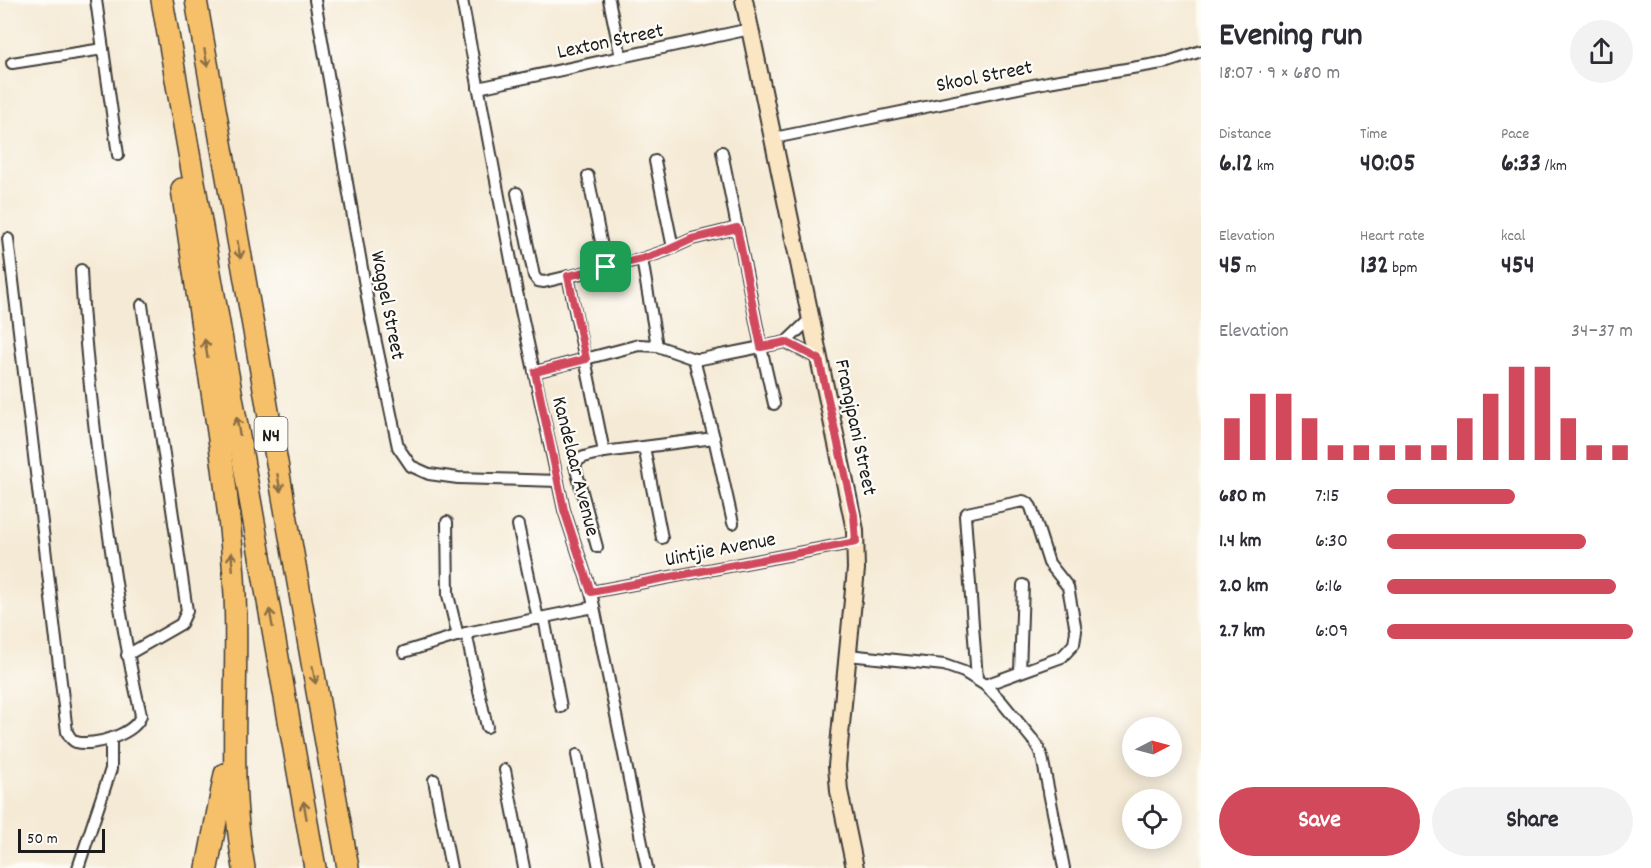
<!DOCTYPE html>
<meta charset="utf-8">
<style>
:root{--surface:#fff;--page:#f2f2f3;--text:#2b2b33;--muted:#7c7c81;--accent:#d1495b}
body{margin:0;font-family:Dekko,sans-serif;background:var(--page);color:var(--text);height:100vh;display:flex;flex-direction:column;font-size:22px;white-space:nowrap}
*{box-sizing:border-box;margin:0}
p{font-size:20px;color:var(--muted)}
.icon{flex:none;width:33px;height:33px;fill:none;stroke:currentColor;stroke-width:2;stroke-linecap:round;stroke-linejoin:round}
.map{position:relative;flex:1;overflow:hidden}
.panel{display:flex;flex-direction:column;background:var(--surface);width:450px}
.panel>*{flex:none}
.needle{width:39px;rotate:84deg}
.buttons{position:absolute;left:1122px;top:717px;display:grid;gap:12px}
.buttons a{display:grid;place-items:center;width:60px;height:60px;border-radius:50%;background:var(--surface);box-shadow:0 3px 15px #0003;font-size:30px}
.scale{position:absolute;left:18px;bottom:15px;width:87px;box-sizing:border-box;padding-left:6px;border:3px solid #1c1c1c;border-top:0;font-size:16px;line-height:21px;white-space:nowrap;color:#1c1c1c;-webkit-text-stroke:4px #fdfcf7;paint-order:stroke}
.pin{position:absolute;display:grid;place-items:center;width:51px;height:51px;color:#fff;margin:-26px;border-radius:12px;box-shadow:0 3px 9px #0006}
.round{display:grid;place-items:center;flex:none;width:63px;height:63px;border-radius:32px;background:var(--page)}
.head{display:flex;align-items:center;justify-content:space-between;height:102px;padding:0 18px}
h1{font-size:33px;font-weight:700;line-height:45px}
.metrics{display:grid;grid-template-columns:repeat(3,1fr);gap:9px;height:102px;padding:6px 18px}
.metrics div{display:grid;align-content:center}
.metrics b{font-size:26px;font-weight:700}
.metrics small{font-size:16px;font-weight:400}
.metrics p{font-size:16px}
.chart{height:168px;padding:12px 18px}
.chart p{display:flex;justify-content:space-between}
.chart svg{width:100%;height:108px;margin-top:6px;stroke:var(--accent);stroke-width:6}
.cta{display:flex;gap:12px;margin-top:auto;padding:12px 18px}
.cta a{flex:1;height:69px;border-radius:36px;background:var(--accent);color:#fff;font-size:24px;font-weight:700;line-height:69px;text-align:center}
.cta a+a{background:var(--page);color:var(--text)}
ul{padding:0 18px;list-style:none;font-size:20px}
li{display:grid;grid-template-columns:96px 72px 1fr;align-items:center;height:45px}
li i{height:15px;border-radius:8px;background:var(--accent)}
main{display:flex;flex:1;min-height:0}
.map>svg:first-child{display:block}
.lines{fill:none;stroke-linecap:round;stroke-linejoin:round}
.street-casing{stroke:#3d3b38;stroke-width:14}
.secondary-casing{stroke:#3d3b38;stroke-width:20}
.highway-casing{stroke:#3d3b38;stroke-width:24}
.street{stroke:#fff;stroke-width:10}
.secondary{stroke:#fbe6c4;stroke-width:16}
.highway{stroke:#f6c06b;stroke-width:21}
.oneway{stroke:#896e44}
.route-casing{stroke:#fff;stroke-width:12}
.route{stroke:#d1495b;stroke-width:8}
.labels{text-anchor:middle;stroke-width:4.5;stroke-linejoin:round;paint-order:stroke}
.shield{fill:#fdfcf7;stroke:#605f5e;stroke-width:1.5}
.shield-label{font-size:20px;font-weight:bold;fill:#1c1c1c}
.street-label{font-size:21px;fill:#1c1c1c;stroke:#fdfcf7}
</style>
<main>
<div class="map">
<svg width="1201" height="868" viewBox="0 0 1201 868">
<rect width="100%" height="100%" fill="#fdfcf7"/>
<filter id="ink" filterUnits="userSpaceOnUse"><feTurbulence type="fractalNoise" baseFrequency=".0167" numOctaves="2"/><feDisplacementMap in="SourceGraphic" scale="12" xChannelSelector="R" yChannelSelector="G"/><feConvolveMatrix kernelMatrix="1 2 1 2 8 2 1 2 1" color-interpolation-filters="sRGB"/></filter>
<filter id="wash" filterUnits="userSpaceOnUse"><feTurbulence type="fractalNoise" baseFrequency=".008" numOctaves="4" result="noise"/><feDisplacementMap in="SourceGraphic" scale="24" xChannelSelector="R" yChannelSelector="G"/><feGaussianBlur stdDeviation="1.35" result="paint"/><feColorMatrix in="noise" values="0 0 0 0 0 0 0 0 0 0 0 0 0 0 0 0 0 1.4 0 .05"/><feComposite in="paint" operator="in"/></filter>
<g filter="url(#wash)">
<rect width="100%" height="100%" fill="#f5ead5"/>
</g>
<g filter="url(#ink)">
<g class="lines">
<g class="street-casing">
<g id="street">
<polyline points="96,0 118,155"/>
<polyline points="315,0 370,314 398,447 411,466 429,474 458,478 558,481"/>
<polyline points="462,0 517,292 564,510 591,592 647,868"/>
<polyline points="609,0 621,57"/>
<polyline points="12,63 103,49"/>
<polyline points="478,88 750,29"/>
<polyline points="774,138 1048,82 1168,62 1201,51"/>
<polyline points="722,152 761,347 774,404"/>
<polyline points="655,161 673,248"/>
<polyline points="588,176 606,267"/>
<polyline points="517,193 534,276 538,281 544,282 642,259 668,250 692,239 737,228"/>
<path d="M8 239 67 732C69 736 71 740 76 742 94 747 136 734 141 715 123 637 112 559 101 480 92 410 84 341 81 270"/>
<polyline points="642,259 657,346"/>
<path d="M568 276 604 452C594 455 578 455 575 466L597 547"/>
<polyline points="786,342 819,359"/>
<polyline points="694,359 714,438"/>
<polyline points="535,372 639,345 657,346 694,359 701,359 786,342 811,318"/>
<polyline points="644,447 662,538"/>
<polyline points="604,452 714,438 733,523"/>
<polyline points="447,522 448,595 458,636"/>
<polyline points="518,525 538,619"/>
<polyline points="591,592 856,542"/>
<polyline points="544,618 561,707"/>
<polyline points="466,633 487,727"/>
<polyline points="404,652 466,633 594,607"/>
<polyline points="127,655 181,624 187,611 142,305"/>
<polyline points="848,655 944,665 964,672 985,685 1001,701 1037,745 1042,757 1064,868"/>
<polyline points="1020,672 1023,585"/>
<polyline points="977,679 965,516 967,513 1023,501 1028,503 1031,507 1049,563 1068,587 1076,631 1074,644 1062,657 985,685"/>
<polyline points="577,755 599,868"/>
<polyline points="505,770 524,868"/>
<polyline points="434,780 451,868"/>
<polyline points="78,868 111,769 111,739"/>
</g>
</g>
<g class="secondary-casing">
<polyline id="secondary" points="744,0 855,530 856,569 837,766 839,791 855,868"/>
</g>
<g class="highway-casing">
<g id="highway">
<polyline points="162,0 315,868"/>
<polyline points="196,0 348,868"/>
<path d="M182 189C190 241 197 294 205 347 218 429 231 512 235 595 239 686 227 778 244 868"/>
<polyline points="207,868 225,774"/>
</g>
</g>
<use href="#street" class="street"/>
<use href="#secondary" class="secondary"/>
<use href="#highway" class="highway"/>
</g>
<defs><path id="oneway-shaft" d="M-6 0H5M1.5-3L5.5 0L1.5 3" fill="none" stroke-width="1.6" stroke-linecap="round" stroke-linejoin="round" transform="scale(1.5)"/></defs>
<g class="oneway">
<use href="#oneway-shaft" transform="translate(206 58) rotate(80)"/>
<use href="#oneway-shaft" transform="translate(239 250) rotate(80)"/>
<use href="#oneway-shaft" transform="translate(206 348) rotate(-99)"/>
<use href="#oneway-shaft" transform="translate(238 426) rotate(-100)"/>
<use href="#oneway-shaft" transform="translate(279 483) rotate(80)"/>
<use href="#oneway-shaft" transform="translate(232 561) rotate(-95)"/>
<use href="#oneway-shaft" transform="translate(271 618) rotate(-100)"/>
<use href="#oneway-shaft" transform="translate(314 675) rotate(80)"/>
<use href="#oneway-shaft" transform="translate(305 810) rotate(-100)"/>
</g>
</g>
<g class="lines" filter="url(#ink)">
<g class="route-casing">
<polygon id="route" points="737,228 761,347 786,342 819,359 854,515 856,542 591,592 564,510 535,372 586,359 568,276 642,259 668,250 692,239"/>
</g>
<use href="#route" class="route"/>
</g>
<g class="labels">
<rect class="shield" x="254.5" y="417" width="33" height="34" rx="4.5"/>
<g class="shield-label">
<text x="271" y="441">N4</text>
</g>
<g class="street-label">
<text transform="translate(610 40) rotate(-12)" y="7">Lexton Street</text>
<text transform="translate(984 75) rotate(-11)" y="7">Skool Street</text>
<text transform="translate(389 305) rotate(79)" y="7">Waggel Street</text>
<text transform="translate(857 427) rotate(78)" y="7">Frangipani Street</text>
<text transform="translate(577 466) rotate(76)" y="7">Kandelaar Avenue</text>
<text transform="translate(720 548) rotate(-11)" y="7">Uintjie Avenue</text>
</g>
</g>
</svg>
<div class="buttons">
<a><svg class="needle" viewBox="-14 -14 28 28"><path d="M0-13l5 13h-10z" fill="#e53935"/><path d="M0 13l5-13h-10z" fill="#7c7c81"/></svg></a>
<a><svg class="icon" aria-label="locate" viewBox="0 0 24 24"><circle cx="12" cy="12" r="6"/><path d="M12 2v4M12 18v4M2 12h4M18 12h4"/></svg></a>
</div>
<div class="scale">50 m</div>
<div class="pin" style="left:606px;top:267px;background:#1e9e55"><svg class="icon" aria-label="arrive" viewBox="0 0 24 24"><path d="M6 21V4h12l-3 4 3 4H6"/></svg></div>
</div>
<section class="panel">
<div class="head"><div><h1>Evening run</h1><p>18:07 · 9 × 680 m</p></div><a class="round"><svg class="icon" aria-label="share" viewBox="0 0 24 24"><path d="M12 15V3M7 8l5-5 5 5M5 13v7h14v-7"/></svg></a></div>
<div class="metrics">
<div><p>Distance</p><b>6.12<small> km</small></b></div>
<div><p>Time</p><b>40:05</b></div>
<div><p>Pace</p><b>6:33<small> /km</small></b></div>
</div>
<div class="metrics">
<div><p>Elevation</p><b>45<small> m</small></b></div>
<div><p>Heart rate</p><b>132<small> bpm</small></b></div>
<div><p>kcal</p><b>454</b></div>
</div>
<div class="chart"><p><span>Elevation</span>34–37 m</p>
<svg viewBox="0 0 160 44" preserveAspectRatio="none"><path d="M5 44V27M15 44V17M25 44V17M35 44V27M45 44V38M55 44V38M65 44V38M75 44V38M85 44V38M95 44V27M105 44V17M115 44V6M125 44V6M135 44V27M145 44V38M155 44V38"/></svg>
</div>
<ul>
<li><b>680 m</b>7:15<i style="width:52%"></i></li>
<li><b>1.4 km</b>6:30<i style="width:81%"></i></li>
<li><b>2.0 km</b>6:16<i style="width:93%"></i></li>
<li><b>2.7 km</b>6:09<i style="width:100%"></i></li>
</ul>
<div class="cta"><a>Save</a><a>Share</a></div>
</section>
</main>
